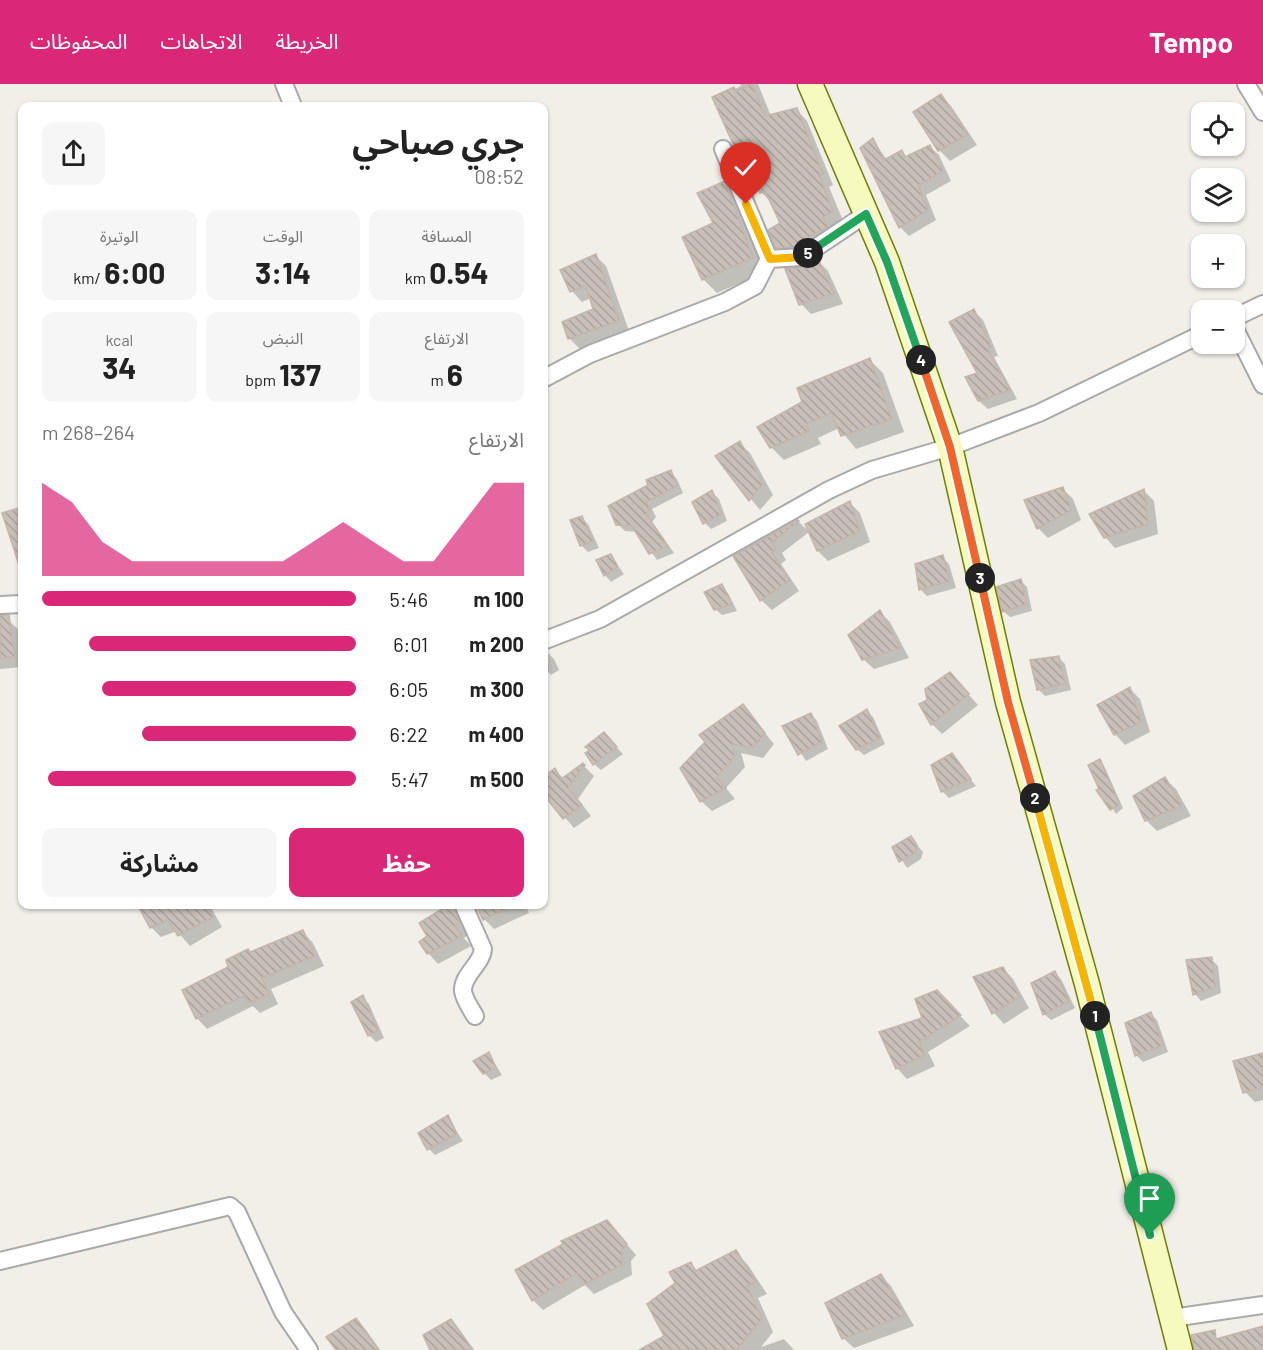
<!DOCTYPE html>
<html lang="ar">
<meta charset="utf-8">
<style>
:root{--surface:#fff;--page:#f6f6f6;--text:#222;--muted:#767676;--accent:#db2777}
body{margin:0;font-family:Barlow,"Noto Sans Arabic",sans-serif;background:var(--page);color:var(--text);direction:rtl;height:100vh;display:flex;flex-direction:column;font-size:22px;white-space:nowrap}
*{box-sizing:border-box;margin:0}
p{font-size:20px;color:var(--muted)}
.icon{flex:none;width:33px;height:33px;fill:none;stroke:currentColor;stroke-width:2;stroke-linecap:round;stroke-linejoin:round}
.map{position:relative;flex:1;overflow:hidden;direction:ltr}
.details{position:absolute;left:18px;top:18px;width:530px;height:807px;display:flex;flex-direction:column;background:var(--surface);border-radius:12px;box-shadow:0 2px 4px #0004;direction:rtl}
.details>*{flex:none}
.controls{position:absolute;left:1191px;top:18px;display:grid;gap:12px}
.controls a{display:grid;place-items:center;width:54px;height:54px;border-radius:12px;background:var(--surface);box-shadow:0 2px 4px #0004;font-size:30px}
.pin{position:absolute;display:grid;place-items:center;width:51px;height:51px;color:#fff;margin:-62px -26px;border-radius:50% 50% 50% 0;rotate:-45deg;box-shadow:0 0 6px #0007}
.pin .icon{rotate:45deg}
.km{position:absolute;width:30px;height:30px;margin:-15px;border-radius:50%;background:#222;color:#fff;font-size:16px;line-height:30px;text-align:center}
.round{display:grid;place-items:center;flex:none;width:63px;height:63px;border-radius:12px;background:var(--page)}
.headline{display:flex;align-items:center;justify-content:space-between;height:102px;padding:0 24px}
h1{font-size:33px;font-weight:700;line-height:45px}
.stats{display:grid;grid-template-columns:repeat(3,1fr);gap:9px;height:102px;padding:6px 24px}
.stats div{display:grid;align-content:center;border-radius:12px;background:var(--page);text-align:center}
.stats b{font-size:30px;font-weight:700}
.stats small{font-size:16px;font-weight:400}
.stats p{font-size:16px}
.chart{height:168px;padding:12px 24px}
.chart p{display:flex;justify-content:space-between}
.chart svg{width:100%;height:108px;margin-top:6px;fill:var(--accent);opacity:.7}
.action{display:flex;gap:12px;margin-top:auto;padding:12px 24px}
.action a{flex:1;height:69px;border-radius:12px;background:var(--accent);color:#fff;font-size:24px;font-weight:700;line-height:69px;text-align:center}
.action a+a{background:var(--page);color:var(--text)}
ul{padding:0 24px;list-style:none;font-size:20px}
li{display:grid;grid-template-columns:96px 72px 1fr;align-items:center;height:45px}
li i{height:15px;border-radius:8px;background:var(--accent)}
header{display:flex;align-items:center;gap:36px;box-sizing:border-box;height:84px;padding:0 30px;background:var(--accent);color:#fff}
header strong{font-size:28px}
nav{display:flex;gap:33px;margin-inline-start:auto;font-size:21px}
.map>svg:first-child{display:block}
.shadow{fill:#0003}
.building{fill:url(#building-back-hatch);stroke:#c4b6ab;stroke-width:1.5}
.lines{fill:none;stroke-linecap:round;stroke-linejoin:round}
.street-casing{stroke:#a9a9a9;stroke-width:20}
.secondary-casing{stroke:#707d05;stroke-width:27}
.street{stroke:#fff;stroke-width:16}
.secondary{stroke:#f7fabf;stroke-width:24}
.split-1-casing{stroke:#fff;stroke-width:12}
.split-2-casing{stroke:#fff;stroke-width:12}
.split-3-casing{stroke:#fff;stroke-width:12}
.split-4-casing{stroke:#fff;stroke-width:12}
.split-5-casing{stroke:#fff;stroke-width:12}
.split-6-casing{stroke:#fff;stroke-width:12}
.split-1{stroke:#22a559;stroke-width:8}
.split-2{stroke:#f5b400;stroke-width:8}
.split-3{stroke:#f0652b;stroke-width:8}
.split-4{stroke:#f0652b;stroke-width:8}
.split-5{stroke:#22a559;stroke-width:8}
.split-6{stroke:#f5b400;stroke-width:8}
</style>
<header>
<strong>Tempo</strong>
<nav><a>الخريطة</a><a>الاتجاهات</a><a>المحفوظات</a></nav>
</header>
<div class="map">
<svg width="1263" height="1266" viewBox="0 0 1263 1266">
<defs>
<pattern id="building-back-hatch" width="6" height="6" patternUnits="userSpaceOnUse" patternTransform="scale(1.5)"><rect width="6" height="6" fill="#c7bfb8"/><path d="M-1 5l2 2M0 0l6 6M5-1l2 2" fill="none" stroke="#aba49e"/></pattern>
</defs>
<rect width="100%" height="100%" fill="#f2efe9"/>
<g class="shadow">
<polygon points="740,0 758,0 771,32 796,25 807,37 833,101 829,103 844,139 789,175 777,163 782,140 773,120 761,108 750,86 743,79 714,14 741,2"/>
<polygon points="941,11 951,22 977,61 950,77 939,66"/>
<polygon points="873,56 887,76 902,68 908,74 930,63 939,71 951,97 926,111 936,136 909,152 900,143"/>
<polygon points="725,99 739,113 766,188 717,209 703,195"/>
<polygon points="596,172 606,182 629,247 580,265 569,254 595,226 591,214 582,218 572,207"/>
<polygon points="818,177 828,187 843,220 811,230 801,220 804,185"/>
<polygon points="974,227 983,236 998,272 994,273 1017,315 988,325 979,317"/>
<polygon points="869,275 883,289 904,348 856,365 839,344 818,354 821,360 784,376 771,363 804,319"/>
<polygon points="739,359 750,369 773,411 760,426 717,373"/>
<polygon points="670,388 677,395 683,409 652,425 656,433 652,438 674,469 657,476 638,448 625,447 618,440"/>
<polygon points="1063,405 1073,415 1081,436 1048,454 1038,444"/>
<polygon points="1144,407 1154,417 1158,450 1115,464 1105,453"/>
<polygon points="712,408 719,415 727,437 711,445 705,439"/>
<polygon points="850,419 860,429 870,458 828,477 818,467"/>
<polygon points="22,425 22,476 18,471 4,430"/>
<polygon points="581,434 588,440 599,464 588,468 581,461"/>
<polygon points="798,437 809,448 782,469 786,476 781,480 799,507 772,526 761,516 735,473"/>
<polygon points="610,471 624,490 611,498 605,491"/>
<polygon points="942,473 949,480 956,504 927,512 921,506 917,481"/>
<polygon points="543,490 548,502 543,505"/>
<polygon points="1020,496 1027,503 1032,527 1010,533 1003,527"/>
<polygon points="721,502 728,509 737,527 722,531 715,525"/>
<polygon points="880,528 890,538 909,574 874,585 863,575"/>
<polygon points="9,537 20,547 22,583 0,585 0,538"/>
<polygon points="543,568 547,568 554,575 559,586 551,591 543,582"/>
<polygon points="1058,573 1065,580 1071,606 1045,612 1039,606"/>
<polygon points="960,601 978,621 942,650 932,640 929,617"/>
<polygon points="1130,605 1140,615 1150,648 1125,661 1115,650"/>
<polygon points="743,622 774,660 763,674 741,669 745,683 726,704 735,715 712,727 701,717"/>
<polygon points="867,627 873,633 885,660 864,671 857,665"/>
<polygon points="811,630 817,637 828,665 806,677 784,643"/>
<polygon points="604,650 623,670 601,686 594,680 592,667"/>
<polygon points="951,670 976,702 949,714 942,707"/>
<polygon points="1099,677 1104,682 1123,724 1116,730 1101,705"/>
<polygon points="583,681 594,692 578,715 591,732 574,744 543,708 543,695 555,686 564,695"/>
<polygon points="1165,695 1176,705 1191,732 1157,747 1146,736 1135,712"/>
<polygon points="911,754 923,768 921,775 907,784 894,763"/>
<polygon points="139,820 209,820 222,843 190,862 177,847 161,853 151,843"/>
<polygon points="476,820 525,820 529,829 494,845 484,835"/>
<polygon points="452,821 463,831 469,849 464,854 471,862 438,880 428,869 429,853"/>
<polygon points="303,848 313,859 324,882 271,905 278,920 260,929 253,922 207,945 197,934 230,884 250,869"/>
<polygon points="1211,875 1218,882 1221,909 1201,917 1195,910"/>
<polygon points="1003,884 1013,895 1029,924 1004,940 994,929 976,894"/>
<polygon points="1054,888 1061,895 1075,924 1051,936 1044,930"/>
<polygon points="937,908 970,942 928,968 935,982 907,995 897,984"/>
<polygon points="362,913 369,920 384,954 376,958 369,951"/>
<polygon points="1151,930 1157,936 1168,968 1143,978 1136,971"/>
<polygon points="489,970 502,991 491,996 484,989"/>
<polygon points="1263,971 1263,1016 1255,1018 1245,1008"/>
<polygon points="447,1033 463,1057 435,1071 429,1065"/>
<polygon points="617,1149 636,1171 631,1177 632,1191 594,1210 585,1201 543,1226 533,1216"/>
<polygon points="735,1168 748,1181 767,1210 758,1214 773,1248 761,1263 784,1255 794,1266 642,1266 666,1252 677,1200 691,1180 698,1187"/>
<polygon points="881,1192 891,1202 914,1242 854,1264 843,1254"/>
<polygon points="356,1236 366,1246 380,1266 337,1266"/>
<polygon points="451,1237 461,1248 474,1266 432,1266"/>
</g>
<g class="building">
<polygon points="750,0 752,0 765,32 797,24 823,90 819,91 833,127 823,133 828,143 808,153 809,155 799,163 776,164 768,146 780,139 765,107 760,109 744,78 742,80 712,13 734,3 736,8"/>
<polygon points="941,10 968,51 938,67 913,28"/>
<polygon points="873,54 884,76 902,66 905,73 930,61 943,87 918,102 928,126 899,144 860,64"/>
<polygon points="725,97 753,174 702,196 682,153 713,139 697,109"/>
<polygon points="596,170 619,237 568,255 562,238 593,225 586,202 570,208 560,186"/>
<polygon points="818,175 834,209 799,221 785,185 803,183"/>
<polygon points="974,225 991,263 987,265 1010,306 978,317 965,293 977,289 949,238"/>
<polygon points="870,274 892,335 841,352 831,329 806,340 809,347 770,364 757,343 802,318 797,304"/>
<polygon points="740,357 763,400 749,417 715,372"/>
<polygon points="671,386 677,402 646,418 650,425 646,430 668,462 649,470 632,442 616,441 608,422 648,401 646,396"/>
<polygon points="1063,403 1071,426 1037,445 1024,416"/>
<polygon points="1144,405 1148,440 1104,454 1089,430"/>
<polygon points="712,406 721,430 703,440 692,418"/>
<polygon points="850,417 860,447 817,467 805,440"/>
<polygon points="22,423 22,483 20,484 2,429"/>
<polygon points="582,432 593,457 580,462 570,436"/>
<polygon points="798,436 799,437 772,458 776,465 772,469 790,496 760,517 733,472"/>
<polygon points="611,470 618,483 604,492 596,476"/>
<polygon points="943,471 950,497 919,506 915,480"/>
<polygon points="1021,495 1027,520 1002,528 996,503"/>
<polygon points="722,500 732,520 714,526 704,508"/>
<polygon points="880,526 900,564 862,576 848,551"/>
<polygon points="0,531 9,531 15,573 0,574"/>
<polygon points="1059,572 1065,600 1037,606 1030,576"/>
<polygon points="950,588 969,610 931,641 919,620 927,616 925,605"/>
<polygon points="1130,603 1141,638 1114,651 1097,621"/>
<polygon points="743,620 765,649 752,664 732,660 735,672 717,693 726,704 700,718 680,684 705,658 699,651"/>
<polygon points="867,625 880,654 856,666 839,642"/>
<polygon points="811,629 822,658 798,671 782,642"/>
<polygon points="604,648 617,663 593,681 585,669 590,666 585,663"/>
<polygon points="952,669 971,695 941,708 931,681"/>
<polygon points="1100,675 1119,718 1118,722 1110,726 1096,706 1099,705 1088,681"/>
<polygon points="583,679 585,681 568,704 582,721 563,735 543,710 543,693 555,684 561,695"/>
<polygon points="1165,693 1182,722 1145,737 1133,712"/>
<polygon points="911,752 917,761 915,769 899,778 892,763"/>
<polygon points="137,820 206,820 213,833 178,852 168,836 150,844"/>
<polygon points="450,820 453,820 459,838 455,842 462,852 427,870 419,858 427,852 419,839"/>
<polygon points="475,820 516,820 483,836"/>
<polygon points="303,846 315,872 262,894 269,910 249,919 244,912 196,935 182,906 228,883 226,876 248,865 250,868"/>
<polygon points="1212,873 1215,903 1193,911 1186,876"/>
<polygon points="1003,883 1020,913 992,930 973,893"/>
<polygon points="1055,887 1069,917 1043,931 1031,899"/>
<polygon points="937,906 961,931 919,958 925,971 896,985 879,948 922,934 915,915"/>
<polygon points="363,911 378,947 368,952 351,918"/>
<polygon points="1151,928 1163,961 1135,972 1125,939"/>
<polygon points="489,968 496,984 483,990 473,977"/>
<polygon points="1263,969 1263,1003 1243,1009 1233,977"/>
<polygon points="448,1031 457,1050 427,1066 418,1049"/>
<polygon points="607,1136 627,1160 622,1166 622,1181 583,1201 577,1189 532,1217 515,1186 563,1160 561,1157"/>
<polygon points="736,1166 756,1198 747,1202 762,1235 736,1266 639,1266 664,1252 647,1220 675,1199 669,1188 691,1178 695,1187"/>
<polygon points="881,1190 905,1231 842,1255 825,1219"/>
<polygon points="356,1234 379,1266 336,1266 326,1253"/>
<polygon points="451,1235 473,1266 430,1266 423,1251"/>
<polygon points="1263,1242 1263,1266 1194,1266 1191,1251 1215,1246 1216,1255"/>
</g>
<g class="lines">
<g class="street-casing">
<g id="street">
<polyline points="284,0 293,22"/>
<polyline points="1246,0 1263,28"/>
<polyline points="723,65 769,175"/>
<polyline points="1234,234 1263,220"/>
<polyline points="1234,243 1263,301"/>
<polyline points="543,295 590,270 725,218 755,202 769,175 802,173 866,130"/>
<polyline points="0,521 22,520"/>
<polyline points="543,557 600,535 829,406 872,386 950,363 1039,329 1202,250"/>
<path d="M463 820 483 865C482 880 462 891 463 907 464 915 471 925 475 932"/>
<polyline points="0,1177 230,1122 237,1128 283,1228 309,1266"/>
<polyline points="1172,1234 1263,1221"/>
</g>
</g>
<g class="secondary-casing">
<polyline id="secondary" points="810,0 887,178 950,363 1008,618 1087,900 1180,1266"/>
</g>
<use href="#street" class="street"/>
<use href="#secondary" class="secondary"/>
</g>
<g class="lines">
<g class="split-1-casing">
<polyline id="split-1" points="1095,932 1150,1151"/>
</g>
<g class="split-2-casing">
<polyline id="split-2" points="1035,714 1095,932"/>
</g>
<g class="split-3-casing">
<polyline id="split-3" points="980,494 1008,618 1035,714"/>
</g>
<g class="split-4-casing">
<polyline id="split-4" points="921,276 950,363 980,494"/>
</g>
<g class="split-5-casing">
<polyline id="split-5" points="808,169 866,130 887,178 921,276"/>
</g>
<g class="split-6-casing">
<polyline id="split-6" points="746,120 770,175 802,173 808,169"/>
</g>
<use href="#split-1" class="split-1"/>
<use href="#split-2" class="split-2"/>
<use href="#split-3" class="split-3"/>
<use href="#split-4" class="split-4"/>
<use href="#split-5" class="split-5"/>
<use href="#split-6" class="split-6"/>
</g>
</svg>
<div class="controls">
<a><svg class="icon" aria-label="locate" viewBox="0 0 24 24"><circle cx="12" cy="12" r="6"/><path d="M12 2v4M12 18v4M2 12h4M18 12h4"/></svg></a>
<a><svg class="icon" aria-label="layers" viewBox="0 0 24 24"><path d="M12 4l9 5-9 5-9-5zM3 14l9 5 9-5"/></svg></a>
<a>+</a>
<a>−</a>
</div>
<div class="pin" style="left:1150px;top:1151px;background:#1e9e55"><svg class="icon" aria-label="arrive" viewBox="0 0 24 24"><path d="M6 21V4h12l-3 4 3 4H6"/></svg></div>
<div class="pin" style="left:746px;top:120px;background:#d93025"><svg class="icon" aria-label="check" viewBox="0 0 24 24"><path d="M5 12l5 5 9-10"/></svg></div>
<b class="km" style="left:1095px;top:932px">1</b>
<b class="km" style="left:1035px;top:714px">2</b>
<b class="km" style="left:980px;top:494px">3</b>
<b class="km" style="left:921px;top:276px">4</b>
<b class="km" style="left:808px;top:169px">5</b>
<section class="details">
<div class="headline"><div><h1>جري صباحي</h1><p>08:52</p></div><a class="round"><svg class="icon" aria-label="share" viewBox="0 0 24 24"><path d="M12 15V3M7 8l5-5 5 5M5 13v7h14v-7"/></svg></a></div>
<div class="stats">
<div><p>المسافة</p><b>0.54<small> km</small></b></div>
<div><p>الوقت</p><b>3:14</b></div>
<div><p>الوتيرة</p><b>6:00<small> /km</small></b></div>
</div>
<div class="stats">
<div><p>الارتفاع</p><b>6<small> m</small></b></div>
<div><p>النبض</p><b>137<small> bpm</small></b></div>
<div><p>kcal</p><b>34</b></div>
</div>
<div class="chart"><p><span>الارتفاع</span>264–268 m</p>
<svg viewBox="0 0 160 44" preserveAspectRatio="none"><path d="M0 44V6L10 14L20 30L30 38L40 38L50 38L60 38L70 38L80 38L90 30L100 22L110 30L120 38L130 38L140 22L150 6L160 6V44z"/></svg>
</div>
<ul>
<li><b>100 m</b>5:46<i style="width:100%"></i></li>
<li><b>200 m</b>6:01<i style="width:85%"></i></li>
<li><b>300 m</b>6:05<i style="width:81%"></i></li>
<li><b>400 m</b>6:22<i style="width:68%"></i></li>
<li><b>500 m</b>5:47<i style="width:98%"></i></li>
</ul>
<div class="action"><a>حفظ</a><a>مشاركة</a></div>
</section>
</div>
